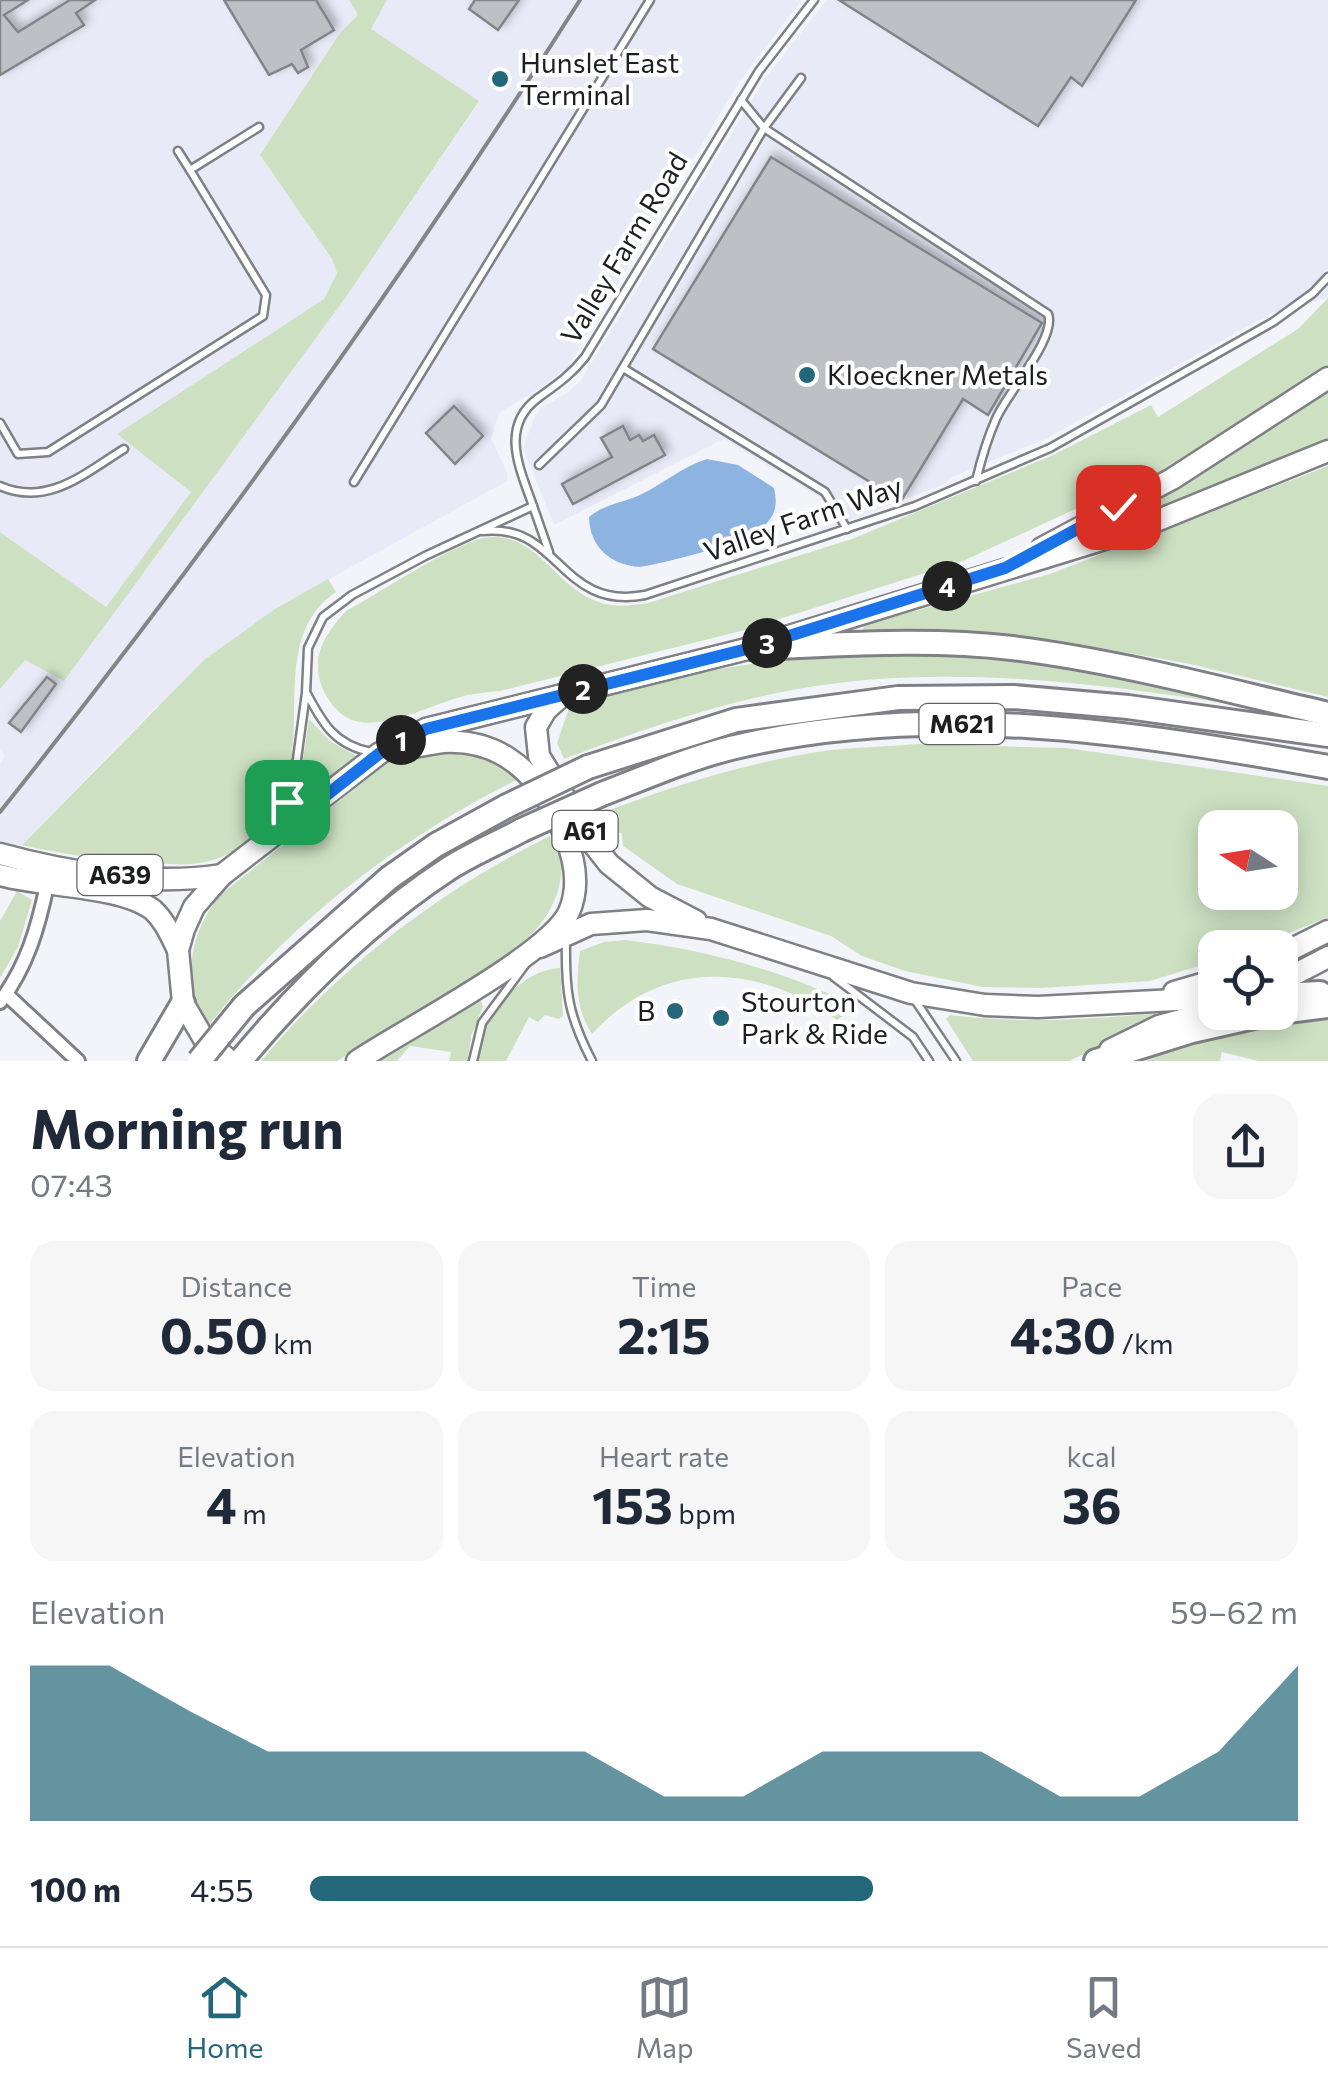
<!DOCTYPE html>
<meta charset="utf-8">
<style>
:root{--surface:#fff;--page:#f6f6f7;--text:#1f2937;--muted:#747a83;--line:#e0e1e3;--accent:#25677a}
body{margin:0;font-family:Commissioner,sans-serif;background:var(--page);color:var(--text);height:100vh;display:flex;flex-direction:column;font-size:38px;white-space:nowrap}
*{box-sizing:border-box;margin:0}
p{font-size:32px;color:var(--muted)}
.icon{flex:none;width:55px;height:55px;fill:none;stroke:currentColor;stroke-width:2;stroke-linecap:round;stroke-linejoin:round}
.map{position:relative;height:1061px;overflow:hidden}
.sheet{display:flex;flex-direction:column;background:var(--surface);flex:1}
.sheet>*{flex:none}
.needle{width:65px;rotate:282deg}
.controls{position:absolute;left:1198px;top:810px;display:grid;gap:20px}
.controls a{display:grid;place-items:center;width:100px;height:100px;border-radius:20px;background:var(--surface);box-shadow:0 5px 25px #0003;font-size:50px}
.pin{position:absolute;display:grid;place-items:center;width:85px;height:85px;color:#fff;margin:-42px;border-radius:20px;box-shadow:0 5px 15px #0006}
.km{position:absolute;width:50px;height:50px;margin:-25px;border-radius:50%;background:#222;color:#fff;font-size:28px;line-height:50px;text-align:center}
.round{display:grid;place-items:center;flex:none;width:105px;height:105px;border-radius:30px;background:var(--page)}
.overview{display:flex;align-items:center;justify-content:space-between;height:170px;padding:0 30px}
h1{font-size:55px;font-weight:700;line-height:75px}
.metrics{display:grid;grid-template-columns:repeat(3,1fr);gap:15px;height:170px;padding:10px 30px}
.metrics div{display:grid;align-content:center;border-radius:25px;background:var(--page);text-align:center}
.metrics b{font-size:50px;font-weight:700}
.metrics small{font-size:28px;font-weight:400}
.metrics p{font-size:28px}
.chart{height:280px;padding:20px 30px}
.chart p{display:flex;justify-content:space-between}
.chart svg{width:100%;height:180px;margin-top:10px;fill:var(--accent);opacity:.7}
ul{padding:0 30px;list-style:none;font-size:32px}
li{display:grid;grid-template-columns:160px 120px 1fr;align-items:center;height:75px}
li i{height:25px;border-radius:12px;background:var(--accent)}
.dock{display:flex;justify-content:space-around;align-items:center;height:140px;border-top:2px solid var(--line);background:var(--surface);font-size:28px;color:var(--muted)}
.dock a{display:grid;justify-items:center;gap:5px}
.dock .selected{color:var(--accent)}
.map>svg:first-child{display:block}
.built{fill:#e8eaf7}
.green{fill:#cde1c2;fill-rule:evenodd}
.water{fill:#8db3e0}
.building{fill:#bfc0c6;stroke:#838489;stroke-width:2.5;filter:url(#shadow)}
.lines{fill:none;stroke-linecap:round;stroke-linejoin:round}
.lane-casing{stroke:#7f8085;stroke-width:11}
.street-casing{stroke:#7f8085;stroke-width:18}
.primary-casing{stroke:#7f8085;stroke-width:25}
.highway-casing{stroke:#7f8085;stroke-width:28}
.lane{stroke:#fff;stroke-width:6}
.street{stroke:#fff;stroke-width:12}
.primary{stroke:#fff;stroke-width:20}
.highway{stroke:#fff;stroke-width:22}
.rail{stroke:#848588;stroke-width:4}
.highway-bridge-casing{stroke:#7f8085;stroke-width:28;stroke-linecap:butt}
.highway-bridge{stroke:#fff;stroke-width:22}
.route-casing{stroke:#fff;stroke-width:20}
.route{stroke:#1a73e8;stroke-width:12}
.poi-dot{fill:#25677a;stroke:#fff;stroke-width:4}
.labels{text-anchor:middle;stroke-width:8;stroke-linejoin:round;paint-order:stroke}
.shield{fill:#fff;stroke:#616263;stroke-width:2.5}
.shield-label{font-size:25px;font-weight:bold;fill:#1d1e20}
.poi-label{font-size:28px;fill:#1d1e20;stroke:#fff;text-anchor:start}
.street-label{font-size:28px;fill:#1d1e20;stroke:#fff}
</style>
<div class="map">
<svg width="1328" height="1061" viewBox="0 0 1328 1061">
<defs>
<filter id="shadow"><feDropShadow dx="4.5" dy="-4.5" stdDeviation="5" flood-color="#0004"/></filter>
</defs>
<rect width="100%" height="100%" fill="#f3f4f9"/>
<g class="built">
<polygon points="0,0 349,0 358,15 340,33 260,155 332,259 337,273 324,299 117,434 192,492 105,608 0,532"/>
<polygon points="387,0 802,0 741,79 568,367 539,389 500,412 491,438 507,472 507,481 275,609 153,710 0,867 0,764 5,756 0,750 0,689 25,660 64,680 346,297 479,102 371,29"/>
<polygon points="827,0 1328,0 1328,298 1272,313 1047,438 950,478 945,484 818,532 827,524 829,515 827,505 820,497 724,439 554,525 523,448 535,416 541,408 567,393 581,380 766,77"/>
</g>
<g class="green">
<polygon points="349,0 387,0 371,29 479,101 346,297 64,681 25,660 0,689 0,532 106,607 191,492 117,434 324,299 337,273 332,259 260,155 340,33 358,15"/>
<path d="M1328 298V369L1144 484 1141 479 1136 481 963 561 745 630 500 691C489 692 479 693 468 695 437 702 385 730 355 721 338 716 324 697 320 681 312 652 328 631 346 611 378 594 452 544 484 538 537 529 556 591 602 603 617 608 632 605 648 603L852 539 1053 455 1151 405 1158 417 1298 329Z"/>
<polygon points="1328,392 1328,441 1135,522 1129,510 1282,423"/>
<polygon points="1328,466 1328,697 1190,664 1057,640 975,632 863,631 864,625 1050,574"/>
<path d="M328 579 336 592C282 628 299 698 292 755 286 803 255 851 205 862 183 867 159 863 136 861 98 859 60 854 22 845L204 660 275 609Z"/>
<path d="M950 652C1068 662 1181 689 1297 715 1134 688 961 660 797 689 717 704 640 730 564 759L557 743 570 705 669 677 808 655Z"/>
<polygon points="309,719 330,741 358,757 300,803 297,800"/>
<path d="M463 744 527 775C407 832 291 921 208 1026 181 981 188 936 220 895L397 755Z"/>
<path d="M917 744 1067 748 1328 786V917L1255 947 1215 948V961L1150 981 1041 988 983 987 905 971 862 956 831 936 677 884 623 846 622 833 595 832 589 818C664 789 737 765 817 752 850 747 884 747 917 744ZM1215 828H1280V892H1215Z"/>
<path d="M560 831C568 888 554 919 508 955L337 1061H261C343 963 446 886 560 831Z"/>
<polygon points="17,891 32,900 18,947 0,978 0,921"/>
<path d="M625 940C703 949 786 971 857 1007L837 1020C758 963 662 957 592 1034 575 1007 576 982 580 951L604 942Z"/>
<path d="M560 968 563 1016 559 1019 545 1015 538 1022 529 1017 506 1061H478C477 1021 518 970 560 968Z"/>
<polygon points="473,1001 481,1001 483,1007 471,1036 468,1061 449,1061 451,1052 410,1046 397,1061 375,1061"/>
<path d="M1187 1011 1120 1037 1069 1061H973L946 1019 950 1015C1033 1025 1104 1018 1187 1011Z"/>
<polygon points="1328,1011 1328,1061 1258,1061 1222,1052 1220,1061 1145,1061 1187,1042"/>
</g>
<path class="water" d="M707 459 738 465 774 488C777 502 777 513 766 524 748 543 668 562 640 567 611 565 590 548 589 517 604 504 624 503 642 494 664 483 682 467 707 459Z"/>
<g class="building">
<polygon points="0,0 28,0 4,15 18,32 70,0 95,0 76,13 84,25 0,75"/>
<polygon points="224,0 316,0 334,30 301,50 308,67 298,73 292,64 269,75"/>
<polygon points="475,0 519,0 498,30 469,9"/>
<polygon points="839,0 1136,0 1082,86 1071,77 1038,126"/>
<polygon points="771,157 1042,323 988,415 963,399 901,501 653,349"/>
<polygon points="454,406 483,436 455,464 426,433"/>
<polygon points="623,426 630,440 639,435 643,441 654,435 665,455 573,504 562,484 612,457 601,438"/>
<polygon points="47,677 56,684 21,732 9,723"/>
</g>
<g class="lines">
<g class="lane-casing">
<g id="lane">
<path d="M741 100 764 128 1048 314C1057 338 1007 393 996 419 987 439 981 460 976 481"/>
<polyline points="178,151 190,170"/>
<polyline points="623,368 825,492 847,529"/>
<polyline points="0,423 18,454 48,452 263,316 266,295 190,170 259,127"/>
<polyline points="539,465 601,405 764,128 801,78"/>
<polyline points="354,482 650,0"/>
<path d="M0 486C48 507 85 473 124 449"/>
<polyline points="533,506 549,552"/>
<path d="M482 531C560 522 559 611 645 595L915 506 1050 448 1273 322 1313 293 1328 277"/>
<path d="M307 694C323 724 335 745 371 752"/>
<path d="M280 823 297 759 306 693 308 648 323 617 352 595 425 556 533 506C520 469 499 427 538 398 556 385 571 375 585 357L759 71 814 0"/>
<path d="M566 940C565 991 568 1015 592 1061"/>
<polyline points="834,977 913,1037 929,1061"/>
<polyline points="915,1000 956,1061"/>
<polyline points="473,1061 482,1023 525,965"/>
</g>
</g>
<g class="street-casing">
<g id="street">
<polyline points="6,994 78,1061"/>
<path d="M0 1002C27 966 38 928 47 885"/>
</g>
</g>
<g class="primary-casing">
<g id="primary">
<polyline points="1042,548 1172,479 1328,378"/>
<polyline points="564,694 546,710 536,727 539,756 594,845 609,864 650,897 696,921"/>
<path d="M0 854C69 873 151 886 222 875"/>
<path d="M0 875C42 887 121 885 153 910 165 921 171 936 178 950"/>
<polyline points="540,947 591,924 647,920 711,929 911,993 985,1005 1038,1007 1215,998"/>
<polyline points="1280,955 1328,931"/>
<polyline points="1280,982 1328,957"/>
<polyline points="1174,992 1215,980"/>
<polyline points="1110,1050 1159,1026 1215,1011"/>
<polyline points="230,1061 204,1039 183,1003 178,950 184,929 194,907 222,875 380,753 426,729 751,648 1134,530 1328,451"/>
<path d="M357 1061C403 1030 549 955 569 912 584 877 569 841 553 810 530 766 494 739 443 742 427 744 413 748 397 749"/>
</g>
</g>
<g class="highway-casing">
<g id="highway">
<path d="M751 648C837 645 926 638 1012 648 1119 661 1224 690 1328 714"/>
<polyline points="588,767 736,720 898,698 1014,697 1128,707 1328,735"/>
<path d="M602 794C644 778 687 759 731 748 927 700 1133 732 1328 767"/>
<polyline points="1280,995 1320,993"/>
<polyline points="244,1006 389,878 436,845 507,806"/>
<polyline points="1280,1012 1328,1006"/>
<polyline points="149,1061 183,1003"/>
<path d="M240 1061C300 989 369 921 448 869 471 854 498 843 522 830"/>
<polyline points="1096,1061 1192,1031 1276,1012"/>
</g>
</g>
<use href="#lane" class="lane"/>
<use href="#street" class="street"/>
<use href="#primary" class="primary"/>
<use href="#highway" class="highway"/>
<path class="rail" d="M0 812C207 552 402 281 580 0"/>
<g class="highway-bridge-casing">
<g id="highway-bridge">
<polyline points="507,806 588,767"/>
<polyline points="522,830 602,794"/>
<polyline points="199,1061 244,1006"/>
</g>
</g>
<use href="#highway-bridge" class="highway-bridge"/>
</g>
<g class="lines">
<g class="route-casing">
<polyline id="route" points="287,802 277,834 380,753 426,729 751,648 1005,568 1118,507"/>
</g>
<use href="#route" class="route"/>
</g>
<g class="poi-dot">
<circle cx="500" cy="79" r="10"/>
<circle cx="807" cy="375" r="10"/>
<circle cx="675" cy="1011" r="10"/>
<circle cx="721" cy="1018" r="10"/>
</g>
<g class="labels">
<g class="shield">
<rect x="919.5" y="704" width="85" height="40" rx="8"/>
<rect x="552.5" y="811" width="65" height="40" rx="8"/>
<rect x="77.5" y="855" width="85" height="40" rx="8"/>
</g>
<g class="shield-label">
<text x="962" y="733">M621</text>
<text x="585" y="840">A61</text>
<text x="120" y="884">A639</text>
</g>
<g class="poi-label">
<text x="520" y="73">Hunslet East<tspan x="520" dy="32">Terminal</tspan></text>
<text x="827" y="385">Kloeckner Metals</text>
<text x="741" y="1012">Stourton<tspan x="741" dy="32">Park &amp; Ride</tspan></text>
<text x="655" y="1021" text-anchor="end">B</text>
</g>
<g class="street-label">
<text transform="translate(624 248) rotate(-59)" y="10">Valley Farm Road</text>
<text transform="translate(803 519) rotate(-19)" y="10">Valley Farm Way</text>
</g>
</g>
</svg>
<div class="controls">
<a><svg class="needle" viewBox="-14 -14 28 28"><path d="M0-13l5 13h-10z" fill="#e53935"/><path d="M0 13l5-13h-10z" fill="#747a83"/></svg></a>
<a><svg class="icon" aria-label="locate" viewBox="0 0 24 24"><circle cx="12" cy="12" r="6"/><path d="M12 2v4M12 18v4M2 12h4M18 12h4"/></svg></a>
</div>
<div class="pin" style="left:287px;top:802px;background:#1e9e55"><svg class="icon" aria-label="arrive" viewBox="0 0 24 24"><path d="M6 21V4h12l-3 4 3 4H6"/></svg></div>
<div class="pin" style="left:1118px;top:507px;background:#d93025"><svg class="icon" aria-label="check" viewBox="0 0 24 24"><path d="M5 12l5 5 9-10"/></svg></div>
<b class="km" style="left:401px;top:740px">1</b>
<b class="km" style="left:583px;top:689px">2</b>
<b class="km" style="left:767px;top:643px">3</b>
<b class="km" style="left:947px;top:586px">4</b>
</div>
<section class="sheet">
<div class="overview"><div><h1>Morning run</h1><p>07:43</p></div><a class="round"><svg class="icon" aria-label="share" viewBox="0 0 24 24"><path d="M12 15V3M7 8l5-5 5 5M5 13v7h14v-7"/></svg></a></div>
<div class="metrics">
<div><p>Distance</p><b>0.50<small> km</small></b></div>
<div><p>Time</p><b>2:15</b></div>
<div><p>Pace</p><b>4:30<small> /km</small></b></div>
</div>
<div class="metrics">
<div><p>Elevation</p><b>4<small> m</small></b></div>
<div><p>Heart rate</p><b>153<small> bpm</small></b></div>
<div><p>kcal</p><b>36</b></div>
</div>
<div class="chart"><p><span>Elevation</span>59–62 m</p>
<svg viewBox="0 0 160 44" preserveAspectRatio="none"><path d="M0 44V6L10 6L20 17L30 27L40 27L50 27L60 27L70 27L80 38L90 38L100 27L110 27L120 27L130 38L140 38L150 27L160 6V44z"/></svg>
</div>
<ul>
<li><b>100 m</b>4:55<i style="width:57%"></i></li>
</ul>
</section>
<nav class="dock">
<a class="selected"><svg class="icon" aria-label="home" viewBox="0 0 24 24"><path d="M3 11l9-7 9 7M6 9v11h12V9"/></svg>Home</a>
<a><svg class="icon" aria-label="map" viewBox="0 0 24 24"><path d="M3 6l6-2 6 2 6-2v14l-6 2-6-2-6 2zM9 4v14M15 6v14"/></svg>Map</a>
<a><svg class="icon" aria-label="saved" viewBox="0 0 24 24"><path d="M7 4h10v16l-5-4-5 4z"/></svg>Saved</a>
</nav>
